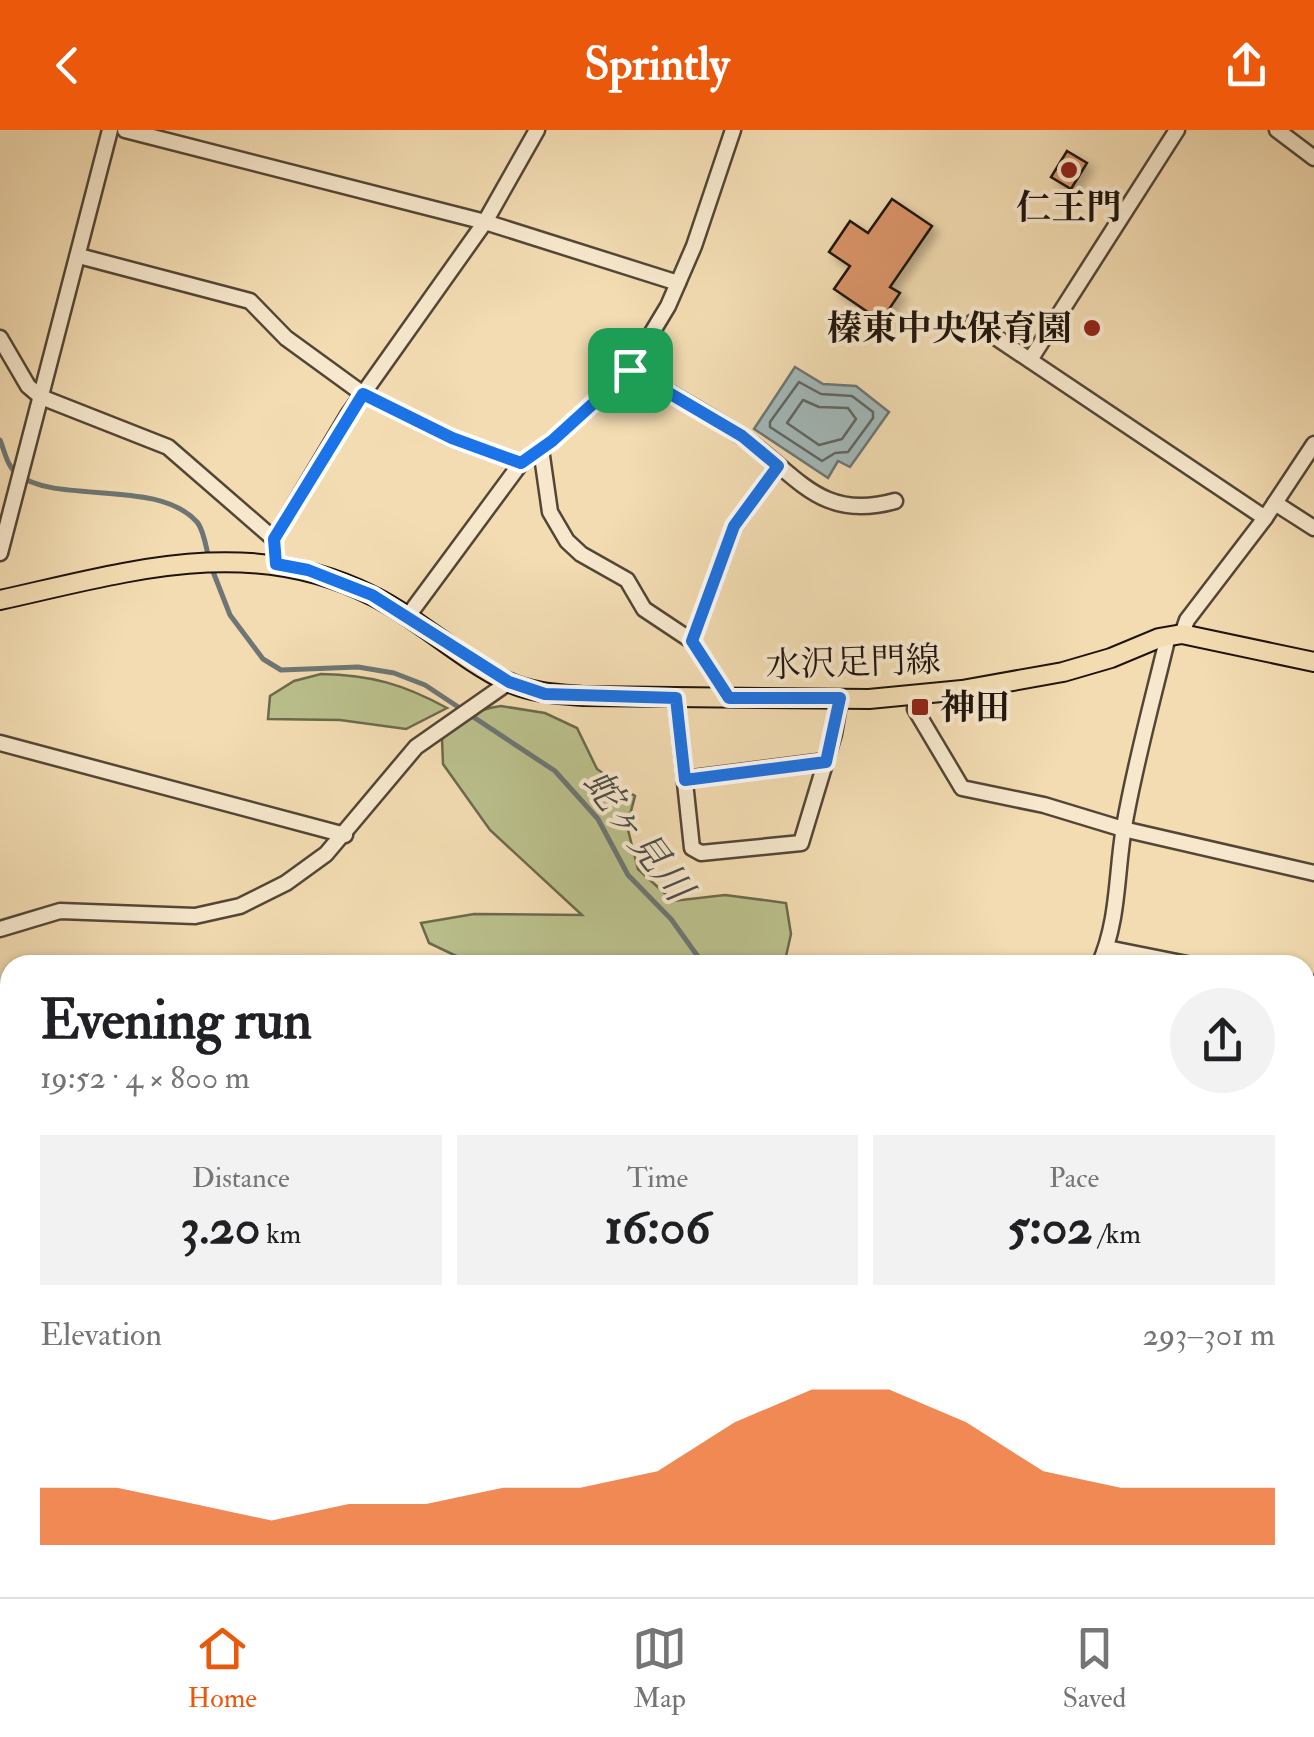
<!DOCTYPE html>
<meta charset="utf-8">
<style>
:root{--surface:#fff;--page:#f2f2f2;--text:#202124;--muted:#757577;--line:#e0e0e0;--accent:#ea580c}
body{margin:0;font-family:"IM FELL Double Pica","Noto Serif JP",serif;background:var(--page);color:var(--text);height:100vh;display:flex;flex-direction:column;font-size:38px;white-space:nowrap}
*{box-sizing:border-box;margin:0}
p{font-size:32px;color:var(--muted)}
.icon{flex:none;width:55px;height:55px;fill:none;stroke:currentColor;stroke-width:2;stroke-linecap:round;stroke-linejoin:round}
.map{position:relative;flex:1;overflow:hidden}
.drawer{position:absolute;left:0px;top:825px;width:1315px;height:642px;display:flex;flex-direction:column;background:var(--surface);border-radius:30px 30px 0 0;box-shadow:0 2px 8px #0004}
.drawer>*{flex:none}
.pin{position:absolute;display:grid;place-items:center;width:85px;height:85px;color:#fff;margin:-42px;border-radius:20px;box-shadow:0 5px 15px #0006}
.round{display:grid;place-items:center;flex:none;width:105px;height:105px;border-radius:52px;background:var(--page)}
.overview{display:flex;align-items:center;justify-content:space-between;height:170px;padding:0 40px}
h1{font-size:55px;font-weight:700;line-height:75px}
.figures{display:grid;grid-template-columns:repeat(3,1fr);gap:15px;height:170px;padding:10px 40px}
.figures div{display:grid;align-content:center;border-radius:0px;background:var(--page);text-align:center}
.figures b{font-size:50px;font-weight:700}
.figures small{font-size:28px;font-weight:400}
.figures p{font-size:28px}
.chart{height:280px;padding:20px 40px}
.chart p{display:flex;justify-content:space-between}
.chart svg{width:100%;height:180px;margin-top:10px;fill:var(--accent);opacity:.7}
header{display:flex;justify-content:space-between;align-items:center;height:130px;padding:0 40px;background:var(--accent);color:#fff;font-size:45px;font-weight:700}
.tabs{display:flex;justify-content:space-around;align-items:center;height:140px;border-top:2px solid var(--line);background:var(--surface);font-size:28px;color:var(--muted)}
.tabs a{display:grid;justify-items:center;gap:5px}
.tabs .current{color:var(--accent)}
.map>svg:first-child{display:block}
.green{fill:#bac08c;stroke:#6c6a4c;stroke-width:2.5}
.water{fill:#a2b8b9;stroke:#6d7674;stroke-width:2.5}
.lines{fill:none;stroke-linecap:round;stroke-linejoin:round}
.shore{stroke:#606663;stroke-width:2.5}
.stream{stroke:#6d7674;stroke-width:5}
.river{stroke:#a2b8b9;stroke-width:28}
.building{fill:#da9467;stroke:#1e140d;stroke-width:2.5;filter:url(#shadow)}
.minor-casing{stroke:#534636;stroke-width:19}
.major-casing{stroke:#1e140d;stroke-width:22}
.minor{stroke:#f7e8cd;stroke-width:14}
.major{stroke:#f3dcb2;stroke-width:18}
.route-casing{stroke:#fff;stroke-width:20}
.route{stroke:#1a73e8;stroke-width:12}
.poi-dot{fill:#8f2418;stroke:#f7e8cd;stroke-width:4}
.labels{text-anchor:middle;stroke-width:8;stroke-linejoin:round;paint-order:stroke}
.poi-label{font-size:35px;font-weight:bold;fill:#1e140d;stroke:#f7e8cd}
.street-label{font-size:35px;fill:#1e140d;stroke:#f7e8cd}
.water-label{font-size:38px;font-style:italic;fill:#4c4d49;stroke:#f7e8cd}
</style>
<header><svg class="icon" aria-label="back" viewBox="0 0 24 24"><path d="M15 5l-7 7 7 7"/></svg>Sprintly<svg class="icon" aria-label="share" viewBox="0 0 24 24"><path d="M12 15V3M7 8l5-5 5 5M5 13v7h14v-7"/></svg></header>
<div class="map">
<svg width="1314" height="1467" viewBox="0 0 1314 1467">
<defs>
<filter id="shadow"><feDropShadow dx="6" dy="6" stdDeviation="5" flood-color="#0004"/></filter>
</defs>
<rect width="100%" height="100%" fill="#f3dcb2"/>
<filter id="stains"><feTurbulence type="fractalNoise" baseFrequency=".002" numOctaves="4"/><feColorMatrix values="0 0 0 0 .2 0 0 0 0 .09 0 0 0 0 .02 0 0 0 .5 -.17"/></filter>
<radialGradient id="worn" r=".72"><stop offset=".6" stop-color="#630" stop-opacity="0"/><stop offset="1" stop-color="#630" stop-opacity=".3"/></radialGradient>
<g class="green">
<path d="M321 544C371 545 403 554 447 578L406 599 340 590 268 589 270 566 294 551Z"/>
<path d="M501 576 545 583 577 598 597 639 635 666 627 696 638 739 673 771 725 765 786 773 791 804 784 835H475L429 813 421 793 474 784 582 785 490 700 443 634 442 609C458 589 477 579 501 576Z"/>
<polygon points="0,1273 10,1277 11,1458 5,1462 0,1461"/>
</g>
<polygon class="water" points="795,237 823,254 856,256 889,282 850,337 838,331 828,348 754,299"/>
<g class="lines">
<g class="shore">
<polygon points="799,252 821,264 852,266 873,282 873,288 848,322 835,323 822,331 770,297 770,292"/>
<polygon points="803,270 819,277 848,278 856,289 842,309 819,315 787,293"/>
</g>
<g class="stream">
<path d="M0 310C5 322 7 336 17 344 56 375 158 348 197 392 204 400 206 418 209 429"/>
<polyline points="212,439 230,485 263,529 281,540 358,537 394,543 425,555 555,641 598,689 628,745 671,789 704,835"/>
<polyline points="1305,1039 1314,1044"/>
</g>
<g class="river">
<polyline points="0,1401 10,1397"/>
<polyline points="534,1458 542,1467"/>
</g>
</g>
<g class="building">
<polygon points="1067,21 1087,33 1071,59 1051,47"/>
<polygon points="892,69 932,96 890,157 900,163 881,191 834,159 850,136 829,122 850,91 868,103"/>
</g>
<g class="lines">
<g class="minor-casing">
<g id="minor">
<polyline points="125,0 485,92 678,153"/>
<polyline points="1277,0 1314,28"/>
<polyline points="79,126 250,171 286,208 363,264 451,308 521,333"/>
<polyline points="973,192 1265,388"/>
<polyline points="0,208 28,256 41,267 168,317 274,409"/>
<polyline points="1030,230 1177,0"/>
<path d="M630 240C666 261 703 281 738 304 795 340 817 393 895 371"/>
<polyline points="541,319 550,382 567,411 581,424 627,450 644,479 692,511 729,568"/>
<polyline points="1275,373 1314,398"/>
<polyline points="0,423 110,0"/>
<polyline points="276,434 274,409 348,285 485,92 537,0"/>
<polyline points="408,486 521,333 552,311 627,244 668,176 678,153 694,116 733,0"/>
<polyline points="1182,504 1187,490 1265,388 1314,314"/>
<polyline points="692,511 734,397 778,335"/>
<polyline points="676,568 692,718 701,723 801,713 834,604 840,569"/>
<polyline points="915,579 962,658 1044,675 1123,699 1314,743"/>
<polyline points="0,613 345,705"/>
<polyline points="685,649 826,631"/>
<polyline points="0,799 60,781 195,786 240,776 286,753 326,724 416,617 509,552"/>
<polyline points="1107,818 1192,835"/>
<path d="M1099 835C1119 790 1116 745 1124 697 1135 633 1153 569 1168 506"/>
<polyline points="1305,852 1314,853"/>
<polyline points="0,901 10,903"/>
<polyline points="1305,1116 1314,1116"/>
<polyline points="0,1254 10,1256"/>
<polyline points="1305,1273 1314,1275"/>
<polyline points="884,1458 917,1467"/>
<polyline points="328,1467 343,1463 356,1467"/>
<polyline points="635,1467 638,1458"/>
<polyline points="1171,1467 1173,1458"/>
</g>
</g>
<g class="major-casing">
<path id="major" d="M0 470C127 442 249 403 373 466 421 490 460 529 508 552 532 563 557 564 583 566L869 569 962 560 1063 542 1111 528 1159 508 1182 504 1314 532"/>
</g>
<use href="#minor" class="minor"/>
<use href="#major" class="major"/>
</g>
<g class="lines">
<g class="route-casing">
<polygon id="route" points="630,240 742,306 778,336 734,396 692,511 729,568 840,568 826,632 685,650 676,568 545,564 509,552 372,465 308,440 276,434 274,409 363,264 452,308 521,333 552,311"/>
</g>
<use href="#route" class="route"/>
</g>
<g class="poi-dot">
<circle cx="1069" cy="40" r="10"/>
<circle cx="1092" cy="198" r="10"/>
<rect x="910" y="567" width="20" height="20" rx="5"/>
</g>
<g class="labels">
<g class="poi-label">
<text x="1069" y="89">仁王門</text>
<text x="1072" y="210" text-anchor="end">榛東中央保育園</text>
<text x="940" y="589" text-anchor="start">神田</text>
</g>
<g class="street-label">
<text transform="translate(853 532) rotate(-2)" y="12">水沢足門線</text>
</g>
<g class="water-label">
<text transform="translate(638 705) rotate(53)" y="13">蛇ヶ見川</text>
</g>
</g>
<rect width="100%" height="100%" filter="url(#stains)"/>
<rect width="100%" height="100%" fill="url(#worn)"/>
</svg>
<div class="pin" style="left:630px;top:240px;background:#1e9e55"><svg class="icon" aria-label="arrive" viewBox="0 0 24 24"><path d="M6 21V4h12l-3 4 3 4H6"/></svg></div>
<section class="drawer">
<div class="overview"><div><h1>Evening run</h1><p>19:52 · 4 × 800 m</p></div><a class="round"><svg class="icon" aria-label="share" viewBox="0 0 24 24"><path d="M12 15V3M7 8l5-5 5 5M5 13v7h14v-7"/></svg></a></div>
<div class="figures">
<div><p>Distance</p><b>3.20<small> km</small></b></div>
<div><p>Time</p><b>16:06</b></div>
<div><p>Pace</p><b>5:02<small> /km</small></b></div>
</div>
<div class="chart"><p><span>Elevation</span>293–301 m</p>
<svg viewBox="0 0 160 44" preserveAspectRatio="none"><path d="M0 44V30L10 30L20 34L30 38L40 34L50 34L60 30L70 30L80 26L90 14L100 6L110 6L120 14L130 26L140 30L150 30L160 30V44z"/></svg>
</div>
</section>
</div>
<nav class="tabs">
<a class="current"><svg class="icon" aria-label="home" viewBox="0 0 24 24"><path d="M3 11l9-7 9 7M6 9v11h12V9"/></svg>Home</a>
<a><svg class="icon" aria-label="map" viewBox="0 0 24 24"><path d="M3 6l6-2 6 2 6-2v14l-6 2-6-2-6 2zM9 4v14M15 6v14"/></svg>Map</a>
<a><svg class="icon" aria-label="saved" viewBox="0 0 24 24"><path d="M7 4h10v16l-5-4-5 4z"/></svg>Saved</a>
</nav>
